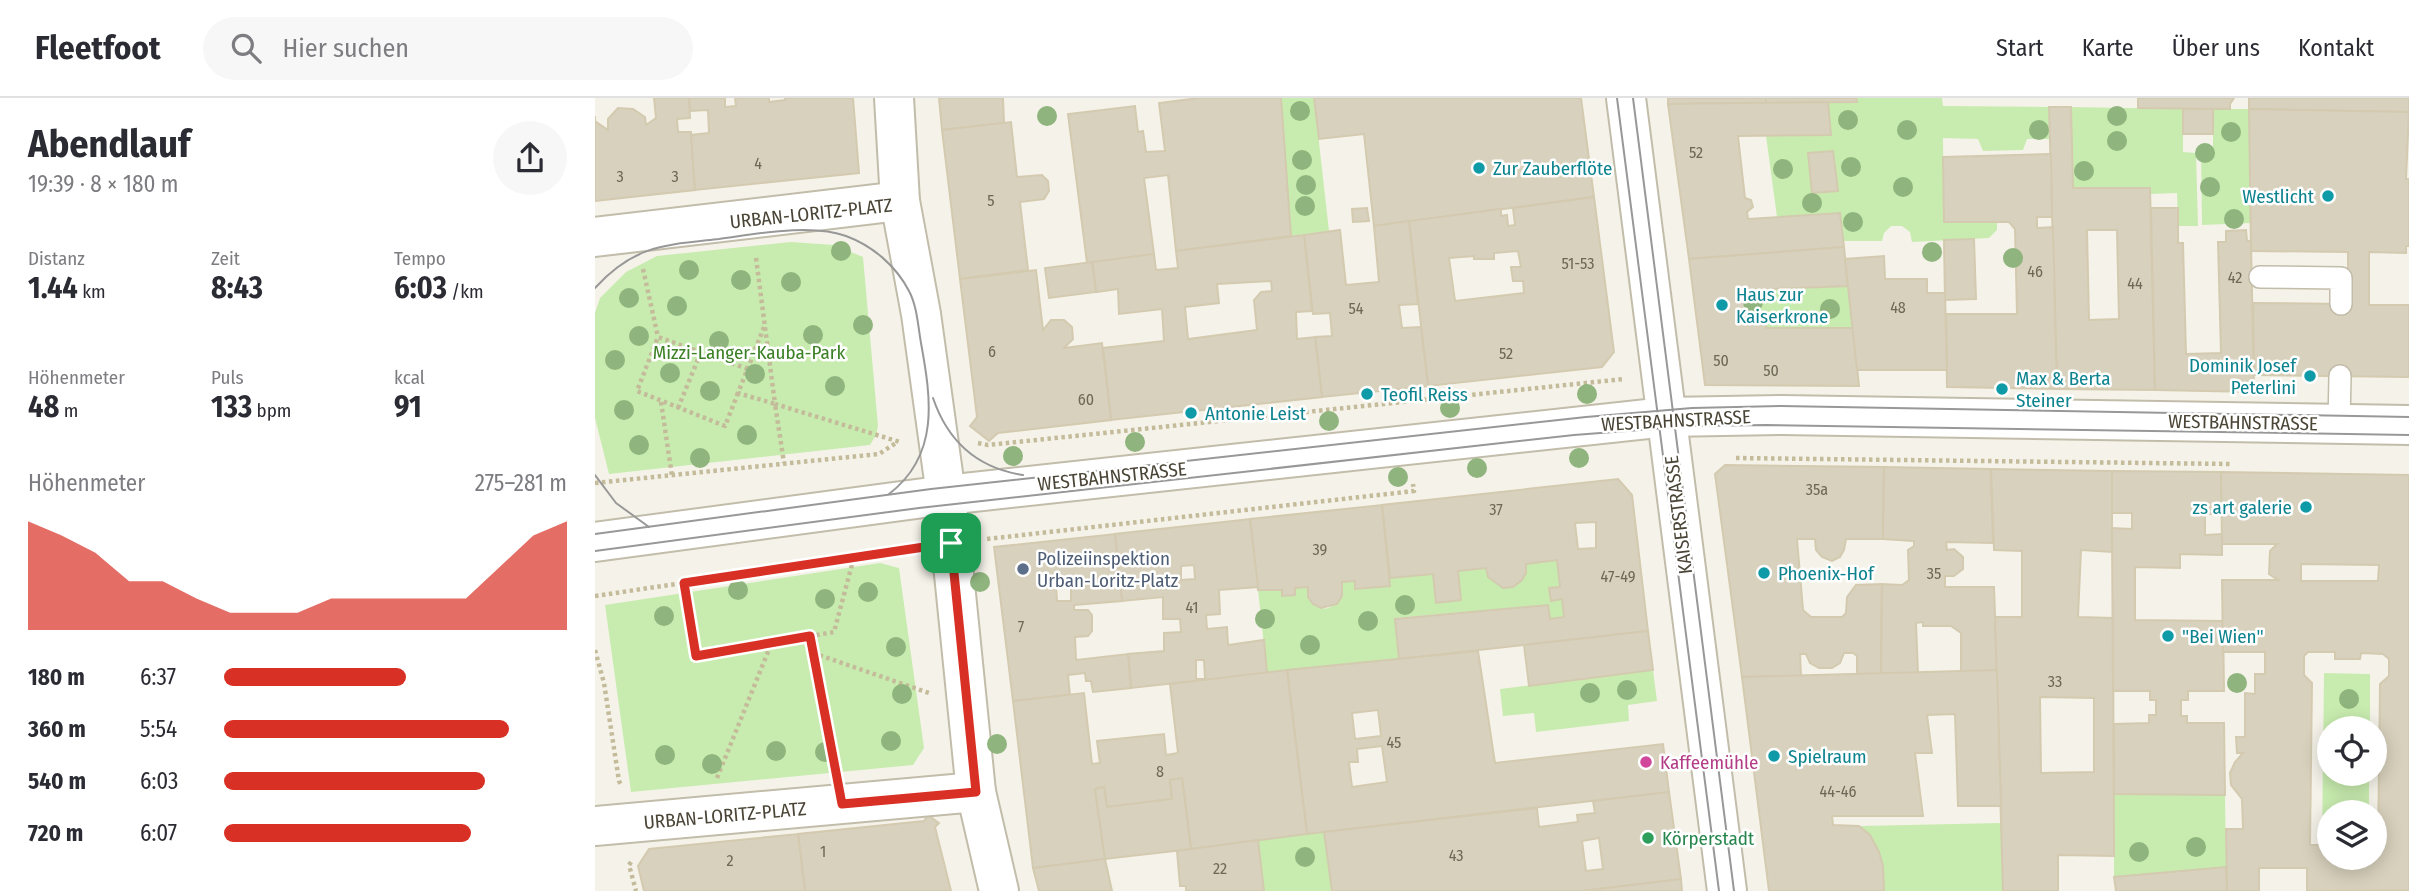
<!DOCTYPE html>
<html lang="de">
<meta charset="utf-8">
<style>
:root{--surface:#fff;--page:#f7f7f7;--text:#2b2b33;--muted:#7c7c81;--line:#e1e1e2;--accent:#d93025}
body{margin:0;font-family:"Fira Sans Condensed",sans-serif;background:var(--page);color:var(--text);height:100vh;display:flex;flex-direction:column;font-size:26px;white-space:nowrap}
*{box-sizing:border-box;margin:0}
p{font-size:23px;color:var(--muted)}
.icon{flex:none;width:38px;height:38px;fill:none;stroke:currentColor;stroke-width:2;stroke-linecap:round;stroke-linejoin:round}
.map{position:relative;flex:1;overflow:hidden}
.panel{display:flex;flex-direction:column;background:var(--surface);width:595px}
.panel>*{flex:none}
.fabs{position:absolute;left:1722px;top:618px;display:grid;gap:14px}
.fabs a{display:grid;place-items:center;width:70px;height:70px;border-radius:50%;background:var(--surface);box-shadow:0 4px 18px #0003;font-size:35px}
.pin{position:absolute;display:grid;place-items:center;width:60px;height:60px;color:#fff;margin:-30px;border-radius:14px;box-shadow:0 4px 10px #0006}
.round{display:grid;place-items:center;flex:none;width:74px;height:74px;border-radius:37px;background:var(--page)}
.head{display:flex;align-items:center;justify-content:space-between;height:119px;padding:0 28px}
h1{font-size:38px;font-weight:700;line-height:52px}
.stats{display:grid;grid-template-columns:repeat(3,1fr);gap:10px;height:119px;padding:7px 28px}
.stats div{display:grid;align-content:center}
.stats b{font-size:30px;font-weight:700}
.stats small{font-size:19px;font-weight:400}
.stats p{font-size:19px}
.chart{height:196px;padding:14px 28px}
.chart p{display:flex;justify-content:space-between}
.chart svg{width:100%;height:126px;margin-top:7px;fill:var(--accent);opacity:.7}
ul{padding:0 28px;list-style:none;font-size:23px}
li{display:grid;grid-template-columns:112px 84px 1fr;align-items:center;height:52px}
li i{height:18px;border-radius:9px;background:var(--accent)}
header{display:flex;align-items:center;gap:42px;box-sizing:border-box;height:98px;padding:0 35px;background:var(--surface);border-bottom:2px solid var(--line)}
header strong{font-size:33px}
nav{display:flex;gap:38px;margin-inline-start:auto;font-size:24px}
.search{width:490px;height:63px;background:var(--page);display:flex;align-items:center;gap:18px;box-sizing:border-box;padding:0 24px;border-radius:38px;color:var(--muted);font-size:26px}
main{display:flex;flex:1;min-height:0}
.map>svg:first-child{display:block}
.green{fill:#c8ecaf;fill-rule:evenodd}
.building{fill:#d8d1bd;stroke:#d3cab0;stroke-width:2;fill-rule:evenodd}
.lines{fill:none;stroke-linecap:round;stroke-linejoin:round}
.service-casing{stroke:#c2bdaa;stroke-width:24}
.minor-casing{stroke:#c2bdaa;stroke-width:42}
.path{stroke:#c4bb9b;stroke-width:4.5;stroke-dasharray:3.5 3.5;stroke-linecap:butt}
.service{stroke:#fff;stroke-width:21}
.minor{stroke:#fff;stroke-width:38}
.tram{stroke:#989898;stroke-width:2}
.tree{fill:#8fb47d}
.route-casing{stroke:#fff;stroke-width:14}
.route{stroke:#d93025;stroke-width:9}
.culture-dot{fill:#0f9aa8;stroke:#fff;stroke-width:2.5}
.service-dot{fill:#5c6f8a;stroke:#fff;stroke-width:2.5}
.hotel-dot{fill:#d1479c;stroke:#fff;stroke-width:2.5}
.leisure-dot{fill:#2e9e5b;stroke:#fff;stroke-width:2.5}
.labels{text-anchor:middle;stroke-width:5;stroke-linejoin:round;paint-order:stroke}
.number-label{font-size:16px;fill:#6e6858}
.culture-label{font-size:19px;fill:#0d838f;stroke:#fff;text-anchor:start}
.street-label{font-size:19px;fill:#4a4536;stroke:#fff}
.park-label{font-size:19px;fill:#3b8025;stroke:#fff}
.service-label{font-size:19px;fill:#4e5e75;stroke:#fff;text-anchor:start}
.hotel-label{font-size:19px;fill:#b23c85;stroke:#fff;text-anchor:start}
.leisure-label{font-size:19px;fill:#27864d;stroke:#fff;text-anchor:start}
</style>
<header>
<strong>Fleetfoot</strong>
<div class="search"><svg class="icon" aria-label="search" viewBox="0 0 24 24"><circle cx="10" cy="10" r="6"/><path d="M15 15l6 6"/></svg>Hier suchen</div>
<nav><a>Start</a><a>Karte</a><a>Über uns</a><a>Kontakt</a></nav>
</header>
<main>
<section class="panel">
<div class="head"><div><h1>Abendlauf</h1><p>19:39 · 8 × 180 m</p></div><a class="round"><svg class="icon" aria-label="share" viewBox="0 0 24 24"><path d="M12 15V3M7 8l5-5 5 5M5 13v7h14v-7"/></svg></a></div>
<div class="stats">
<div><p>Distanz</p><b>1.44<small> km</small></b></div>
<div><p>Zeit</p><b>8:43</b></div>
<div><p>Tempo</p><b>6:03<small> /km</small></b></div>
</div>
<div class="stats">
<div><p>Höhenmeter</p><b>48<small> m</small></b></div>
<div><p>Puls</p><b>133<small> bpm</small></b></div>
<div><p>kcal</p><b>91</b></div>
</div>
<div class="chart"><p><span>Höhenmeter</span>275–281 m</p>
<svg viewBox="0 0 160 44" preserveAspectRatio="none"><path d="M0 44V6L10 11L20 17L30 27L40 27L50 33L60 38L70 38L80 38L90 33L100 33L110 33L120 33L130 33L140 22L150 11L160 6V44z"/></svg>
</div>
<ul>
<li><b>180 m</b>6:37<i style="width:53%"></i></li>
<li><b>360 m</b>5:54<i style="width:83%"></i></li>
<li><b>540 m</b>6:03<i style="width:76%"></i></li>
<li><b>720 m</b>6:07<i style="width:72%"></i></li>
</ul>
</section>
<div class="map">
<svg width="1814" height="793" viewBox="0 0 1814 793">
<rect width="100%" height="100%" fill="#f5f3e9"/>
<g class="green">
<polygon points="686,0 719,0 734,133 696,138"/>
<path d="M1261 0H1347L1348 8 1454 9 1455 41H1432L1428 52 1388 53 1383 41 1348 40 1349 124H1402V132L1394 140 1317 144 1315 134 1307 128H1296L1289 135 1287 143H1248L1245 115 1182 119 1171 38 1236 37 1233 4H1261ZM1238 53 1243 93 1217 95 1213 55Z"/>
<polygon points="1476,9 1588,11 1588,54 1601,55 1603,128 1583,128 1582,95 1555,96 1555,90 1478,90"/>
<polygon points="1618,11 1654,11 1656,125 1607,127 1606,55 1618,55"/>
<polygon points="196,144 239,147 268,159 283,328 281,337 275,347 14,376 0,320 0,215 5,200 31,174 62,158"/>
<polygon points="1253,188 1258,230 1171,230 1171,223 1156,223 1153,192"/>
<path d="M962 462 965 489 954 490 956 502 967 501 969 519 955 521 953 507 800 520 804 561 672 575 663 492H687L700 497V490L713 489C714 519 747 518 747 484L760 483V490L795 488V480L838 476 841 505 863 473 891 470 893 479 908 490C923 488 931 481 931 466Z"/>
<polygon points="285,465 304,470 329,650 318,667 36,694 10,507"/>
<polygon points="1058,572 1062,603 1033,607 1034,623 941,634 939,615 908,618 905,591"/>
<polygon points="1729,575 1775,576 1775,630 1734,630 1734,676 1774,676 1774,714 1734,714 1734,747 1727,747"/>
<polygon points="1519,696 1630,697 1631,769 1519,779"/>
<path d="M1406 725 1408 793H1289C1288 766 1285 746 1264 728Z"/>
<polygon points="729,734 737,793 669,793 663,742"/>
</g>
<g class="building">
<polygon points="59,0 94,0 95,20 82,21 83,34 96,34 100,92 0,103 0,18 0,23 13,32 13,21 23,10 38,11 50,19 51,27 61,20"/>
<polygon points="94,0 130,0 130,9 141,8 140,0 174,0 174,4 190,2 190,0 258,0 264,75 100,92 96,37 114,35 113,12 95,13"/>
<polygon points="344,0 408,0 409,25 347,32"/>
<polygon points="604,0 686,0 696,138 581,153 573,77 549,80 559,156 492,165 473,16 540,8 543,34 548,33 551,54 570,53 564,5"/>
<polygon points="719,0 986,0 999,99 779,128 769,36 724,41"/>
<polygon points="1073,0 1171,0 1171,5 1073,6"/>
<polygon points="1171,0 1261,0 1262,4 1171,5"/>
<polygon points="1543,0 1639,0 1635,6 1635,11 1543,10"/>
<polygon points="1654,0 1814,0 1814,14 1654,11"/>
<polygon points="1233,4 1236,37 1143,38 1150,100 1156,102 1158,109 1152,114 1153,121 1245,115 1249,149 1094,161 1073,6"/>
<path d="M1454 9H1476L1478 90H1555L1560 292 1462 291ZM1492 132H1522L1524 221 1494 222Z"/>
<rect x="1588" y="11" width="30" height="25"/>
<polygon points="1654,11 1814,14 1811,81 1814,81 1814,148 1811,148 1811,155 1774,154 1774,207 1814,207 1814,279 1659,277 1658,205 1753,206 1753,154 1656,153"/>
<polygon points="416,24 422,79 447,77 453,83 454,93 449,101 425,104 433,172 365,181 347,32"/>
<polygon points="1238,53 1243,93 1217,95 1213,55"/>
<polygon points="1456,56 1457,119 1442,119 1442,130 1458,129 1462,291 1352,289 1351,216 1422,216 1420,131 1414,124 1349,124 1348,59"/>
<path d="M999 99 1019 254 1007 269 833 288 814 123 906 111V118L912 117 913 128 920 127 918 110ZM923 153 926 169H916L918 183H928L929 195 860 203 854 160 879 158V161H899V155Z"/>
<polygon points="772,110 774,123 758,124 757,111"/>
<polygon points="1556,110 1583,110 1583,145 1588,145 1591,256 1626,255 1623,144 1631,144 1631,133 1651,132 1652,143 1656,143 1659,294 1560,292"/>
<polygon points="814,123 823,206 804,207 807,230 826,229 833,288 727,299 720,239 737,238 735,215 718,216 709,137 745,132 751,187 784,184 779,128"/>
<path d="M709 137 717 213 701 214 702 241 720 239 727 299 516 322 508 250 569 243 567 211 524 216 523 191 501 194 497 164 559 156 561 172 583 170 581 153ZM676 183 677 193 666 194 659 202 662 232 593 241 590 209 624 205 622 186Z"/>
<polygon points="1379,141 1381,201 1350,202 1349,142"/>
<polygon points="1249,149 1253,188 1153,192 1156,223 1171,223 1171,230 1258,230 1264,288 1110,287 1094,161"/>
<polygon points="1289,158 1290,181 1332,181 1332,195 1350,195 1352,272 1262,272 1250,161"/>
<polygon points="497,164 501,194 454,200 450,170"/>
<polygon points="441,172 448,232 456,222 469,222 477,229 478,241 469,250 507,245 516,322 403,335 394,343 375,328 382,319 365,181"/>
<polygon points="1130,367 1289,369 1288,441 1251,441 1249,452 1245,459 1237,463 1227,459 1221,452 1220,441 1202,441 1208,512 1216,519 1247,519 1251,515 1252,499 1261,487 1287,486 1286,576 1262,576 1262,558 1258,555 1249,555 1245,565 1237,570 1224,570 1215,565 1211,556 1205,556 1206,578 1147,579 1120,376"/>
<polygon points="1289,369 1396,371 1398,445 1351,444 1352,452 1359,451 1368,459 1368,471 1359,478 1350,478 1350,489 1399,489 1402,572 1366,574 1366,535 1356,528 1328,528 1328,524 1321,525 1323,575 1286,576 1287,486 1307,487 1314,482 1313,452 1319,448 1319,443 1288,441"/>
<path d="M1396 371 1517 373V454L1486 452 1483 519 1518 520 1519 758 1463 757V793H1408L1400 519H1427V453L1399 452ZM1445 599 1499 600V674L1446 675Z"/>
<polygon points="1517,373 1626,374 1627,416 1610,416 1610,437 1627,436 1627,457 1585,456 1585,470 1540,469 1540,522 1628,523 1629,593 1593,593 1593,602 1586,602 1586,618 1592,618 1592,625 1629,625 1630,697 1519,696 1519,626 1554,625 1554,617 1561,617 1561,602 1555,602 1555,593 1518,593 1517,430 1537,431 1537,415 1517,415"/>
<path d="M1626 374 1814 377V792L1712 793V770H1664V793H1632L1631 731H1648L1647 701 1636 687 1635 675 1640 664 1648 655H1642L1641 639H1650V595L1660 596V576H1670V554H1628L1627 482H1683L1674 476 1675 453 1682 446H1627ZM1706 466 1784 467 1783 483H1706ZM1713 554H1740V561H1765L1766 555 1788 556 1794 561V578L1785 586 1783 748H1780V760H1734V731V747H1715L1717 585 1709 577V558Z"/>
<path d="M1023 381 1037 397 1053 533 804 561 800 521 953 507 955 521 969 519 967 501 956 503 954 490 965 489 962 462 931 466V475L927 482 918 489 908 490 893 479 891 470 863 473 866 502 841 505 838 476 795 480 787 407ZM1001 424V450L983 451 980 425Z"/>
<polygon points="787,407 795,488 760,491 760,483 747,484 747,498 742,506 726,510 718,506 713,499 713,489 700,490 700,497 687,498 687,492 663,492 655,421"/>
<path d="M655 421 663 489 624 492 625 516 611 517 612 531 632 529 633 547 669 542 672 575 536 590 533 556 569 553V535L586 534 585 521H568V499L527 503 520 436ZM599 467 600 481 586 482V468ZM601 562H609L610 581H601Z"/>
<path d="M520 436 527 503 479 507V512H493L497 517V533L493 538 480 539 481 562 533 556 536 590 498 594 496 583H491L490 575 473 577 475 597 418 603 399 449ZM476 486V503H462L461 487Z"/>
<polygon points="1053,533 1058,572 934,588 929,547"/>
<path d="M883 553 900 665 1068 646 1074 694 712 736 692 572ZM783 612 786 638 760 641 757 615ZM787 648 792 684 757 689 754 664H763L762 651Z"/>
<polygon points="692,572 712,736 596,751 587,680 575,682 577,701 512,709 509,689 500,691 510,761 438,770 418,603 489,595 497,666 505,665 502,643 569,636 571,657 583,655 575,586"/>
<polygon points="1402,572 1406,708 1363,708 1360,616 1332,617 1337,655 1320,655 1328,718 1237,718 1238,727 1264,728 1275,737 1284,754 1288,768 1289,793 1174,793 1147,579"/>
<polygon points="587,680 596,751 510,761 500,691 509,689 512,709 577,701 575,682"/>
<path d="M1074 694 1086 781 987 793H737L729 734 942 710 944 729 983 724 982 717 1000 715 998 703ZM1004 740 1008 771 991 773 987 743Z"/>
<polygon points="333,717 344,725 340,729 356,793 210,793 203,736 329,723"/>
<polygon points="203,736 210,793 49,793 43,768 54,751"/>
<polygon points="663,742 669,793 591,793 591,788 585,788 582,753"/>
<polygon points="510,761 517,793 444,793 438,770"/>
<polygon points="1631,769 1632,793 1521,793 1519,779"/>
<polygon points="1086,781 1087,793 987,793"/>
</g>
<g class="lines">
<g class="service-casing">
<g id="service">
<polyline points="1665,179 1746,180 1746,206"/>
<polyline points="1744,326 1745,278"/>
</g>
</g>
<g class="minor-casing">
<g id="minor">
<polyline points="299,0 305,103 326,216 351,397 381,694 404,793"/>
<polyline points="1031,0 1132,793"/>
<polyline points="0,139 305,103"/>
<polyline points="0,444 351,397 1071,319 1186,317 1814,327"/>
<polyline points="0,728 381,694"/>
</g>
</g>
<g class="path">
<polyline points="161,160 180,306 305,344"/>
<polyline points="48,171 63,239"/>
<polyline points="169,229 143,295 180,306 189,365"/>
<polyline points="143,295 130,328 42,293 63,239 153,271"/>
<polyline points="66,304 77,378"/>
<polyline points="83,310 106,254"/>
<polyline points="383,345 393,347 1029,281"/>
<polyline points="1141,360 1636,366"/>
<polyline points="0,385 284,356 301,345"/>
<polyline points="392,441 819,393 818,386"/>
<polyline points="89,485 101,558 239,534 259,459"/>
<polyline points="0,498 318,451"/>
<polyline points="215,538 239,668"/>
<polyline points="0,552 9,585 24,683 27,689"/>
<polyline points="218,555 334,595"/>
<polyline points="122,680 177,544"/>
<polyline points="36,764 34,767 41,793"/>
</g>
<use href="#service" class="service"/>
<use href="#minor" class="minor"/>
<g class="tram">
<polyline points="1022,0 1124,793"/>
<polyline points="1038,0 1139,793"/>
<path d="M0 190C39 147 70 147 124 141 161 136 217 125 251 138 278 148 301 168 314 193 322 208 323 228 326 245 336 300 345 357 294 396"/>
<path d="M338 300C353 344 382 370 428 377"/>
<polyline points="0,377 21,405 54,429"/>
<polyline points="0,436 336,391 991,319 1097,310 1186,308 1814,319"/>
<polyline points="0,453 324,410 979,337 1098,328 1171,327 1814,337"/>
</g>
</g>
<g class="tree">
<circle cx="705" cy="13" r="10"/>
<circle cx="452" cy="18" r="10"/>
<circle cx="1522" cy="18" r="10"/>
<circle cx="1253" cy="22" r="10"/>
<circle cx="1312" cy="32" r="10"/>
<circle cx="1444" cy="32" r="10"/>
<circle cx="1636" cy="34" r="10"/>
<circle cx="1522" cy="43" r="10"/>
<circle cx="1610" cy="55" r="10"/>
<circle cx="707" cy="62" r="10"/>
<circle cx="1256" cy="69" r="10"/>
<circle cx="1188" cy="71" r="10"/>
<circle cx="1489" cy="73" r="10"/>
<circle cx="711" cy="87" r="10"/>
<circle cx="1308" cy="89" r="10"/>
<circle cx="1615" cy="89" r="10"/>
<circle cx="1217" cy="105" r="10"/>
<circle cx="710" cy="108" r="10"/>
<circle cx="1639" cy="121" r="10"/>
<circle cx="1258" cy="124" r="10"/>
<circle cx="246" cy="153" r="10"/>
<circle cx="1337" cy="154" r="10"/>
<circle cx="1418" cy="160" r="10"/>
<circle cx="94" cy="172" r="10"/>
<circle cx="146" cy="182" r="10"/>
<circle cx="196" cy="184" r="10"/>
<circle cx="34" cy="200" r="10"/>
<circle cx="1158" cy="204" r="10"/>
<circle cx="82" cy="208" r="10"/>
<circle cx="1235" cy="211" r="10"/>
<circle cx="268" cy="227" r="10"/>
<circle cx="218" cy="237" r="10"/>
<circle cx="44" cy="238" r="10"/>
<circle cx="124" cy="243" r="10"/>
<circle cx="20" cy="262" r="10"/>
<circle cx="75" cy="275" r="10"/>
<circle cx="160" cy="276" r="10"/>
<circle cx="240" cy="288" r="10"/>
<circle cx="115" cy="293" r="10"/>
<circle cx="992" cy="296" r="10"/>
<circle cx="855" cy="310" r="10"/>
<circle cx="29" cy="312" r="10"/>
<circle cx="734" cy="323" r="10"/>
<circle cx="152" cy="337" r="10"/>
<circle cx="540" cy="344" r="10"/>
<circle cx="44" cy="347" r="10"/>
<circle cx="418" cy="358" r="10"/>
<circle cx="105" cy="360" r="10"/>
<circle cx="984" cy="360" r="10"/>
<circle cx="882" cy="370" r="10"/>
<circle cx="803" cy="379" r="10"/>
<circle cx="385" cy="484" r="10"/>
<circle cx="143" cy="492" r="10"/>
<circle cx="273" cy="494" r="10"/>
<circle cx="230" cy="501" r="10"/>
<circle cx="810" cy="507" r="10"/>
<circle cx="69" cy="518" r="10"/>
<circle cx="670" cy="521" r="10"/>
<circle cx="773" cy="523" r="10"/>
<circle cx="715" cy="547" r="10"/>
<circle cx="301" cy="549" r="10"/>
<circle cx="1642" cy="585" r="10"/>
<circle cx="1032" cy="592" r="10"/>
<circle cx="995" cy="595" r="10"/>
<circle cx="307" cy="596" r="10"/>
<circle cx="1754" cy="601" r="10"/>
<circle cx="296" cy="643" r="10"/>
<circle cx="402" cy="646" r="10"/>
<circle cx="181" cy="653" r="10"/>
<circle cx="230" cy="654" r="10"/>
<circle cx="70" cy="657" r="10"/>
<circle cx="117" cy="666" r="10"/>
<circle cx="1601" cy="749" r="10"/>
<circle cx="1544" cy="754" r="10"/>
<circle cx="710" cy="759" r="10"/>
</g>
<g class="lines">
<g class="route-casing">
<polygon id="route" points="356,445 381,694 247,706 215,538 101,558 89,485"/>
</g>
<use href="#route" class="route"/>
</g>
<g class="culture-dot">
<circle cx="884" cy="70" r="7"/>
<circle cx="1733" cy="98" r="7"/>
<circle cx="1127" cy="207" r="7"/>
<circle cx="1715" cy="278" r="7"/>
<circle cx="1407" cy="291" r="7"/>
<circle cx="772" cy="296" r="7"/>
<circle cx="596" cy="315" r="7"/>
<circle cx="1711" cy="409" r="7"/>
<circle cx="1169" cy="475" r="7"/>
<circle cx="1573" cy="538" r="7"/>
<circle cx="1179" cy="658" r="7"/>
</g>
<circle class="service-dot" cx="428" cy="471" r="7"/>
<circle class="hotel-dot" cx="1051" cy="664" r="7"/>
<circle class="leisure-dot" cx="1053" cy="740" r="7"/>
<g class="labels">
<g class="number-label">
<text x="1101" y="60">52</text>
<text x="163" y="71">4</text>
<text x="25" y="84">3</text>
<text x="80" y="84">3</text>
<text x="396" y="108">5</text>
<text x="983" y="171">51-53</text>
<text x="1440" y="179">46</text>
<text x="1640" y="185">42</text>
<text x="1540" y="191">44</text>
<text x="1303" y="215">48</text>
<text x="761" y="216">54</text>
<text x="397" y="259">6</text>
<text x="911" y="261">52</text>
<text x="1126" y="268">50</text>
<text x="1176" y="278">50</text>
<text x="491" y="307">60</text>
<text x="1222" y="397">35a</text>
<text x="901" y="417">37</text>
<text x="725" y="457">39</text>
<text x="1339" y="481">35</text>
<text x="1023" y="484">47-49</text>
<text x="597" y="515">41</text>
<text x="426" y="534">7</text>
<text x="1460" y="589">33</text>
<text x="799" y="650">45</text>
<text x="565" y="679">8</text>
<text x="1243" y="699">44-46</text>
<text x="228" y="759">1</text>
<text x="861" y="763">43</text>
<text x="135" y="768">2</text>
<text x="625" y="776">22</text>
</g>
<g class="culture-label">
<text x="898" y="77">Zur Zauberflöte</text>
<text x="1719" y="105" text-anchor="end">Westlicht</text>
<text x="1141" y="203">Haus zur<tspan x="1141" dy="22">Kaiserkrone</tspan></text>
<text x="1701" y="274" text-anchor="end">Dominik Josef<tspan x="1701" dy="22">Peterlini</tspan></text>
<text x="1421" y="287">Max &amp; Berta<tspan x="1421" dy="22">Steiner</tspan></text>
<text x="786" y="303">Teofil Reiss</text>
<text x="610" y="322">Antonie Leist</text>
<text x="1697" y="416" text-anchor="end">zs art galerie</text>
<text x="1183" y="482">Phoenix-Hof</text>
<text x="1587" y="545">"Bei Wien"</text>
<text x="1193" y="665">Spielraum</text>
</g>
<g class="street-label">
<text transform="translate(216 115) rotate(-6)" y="7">URBAN-LORITZ-PLATZ</text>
<text transform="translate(1081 322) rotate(-3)" y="7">WESTBAHNSTRASSE</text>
<text transform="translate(1648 324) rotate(1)" y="7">WESTBAHNSTRASSE</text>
<text transform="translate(517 378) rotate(-6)" y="7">WESTBAHNSTRASSE</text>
<text transform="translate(1083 417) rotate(-97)" y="7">KAISERSTRASSE</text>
<text transform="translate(130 717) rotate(-5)" y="7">URBAN-LORITZ-PLATZ</text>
</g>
<g class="park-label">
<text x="154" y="261">Mizzi-Langer-Kauba-Park</text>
</g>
<g class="service-label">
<text x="442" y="467">Polizeiinspektion<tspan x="442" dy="22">Urban-Loritz-Platz</tspan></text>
</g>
<g class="hotel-label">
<text x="1065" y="671">Kaffeemühle</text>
</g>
<g class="leisure-label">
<text x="1067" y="747">Körperstadt</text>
</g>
</g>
</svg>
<div class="fabs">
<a><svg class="icon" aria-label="locate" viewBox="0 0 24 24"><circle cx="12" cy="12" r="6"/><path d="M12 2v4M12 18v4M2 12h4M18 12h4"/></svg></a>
<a><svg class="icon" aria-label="layers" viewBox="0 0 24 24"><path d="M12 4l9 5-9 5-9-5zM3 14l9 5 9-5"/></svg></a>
</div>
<div class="pin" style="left:356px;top:445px;background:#1e9e55"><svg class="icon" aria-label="arrive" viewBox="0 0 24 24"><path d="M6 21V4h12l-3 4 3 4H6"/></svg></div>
</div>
</main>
